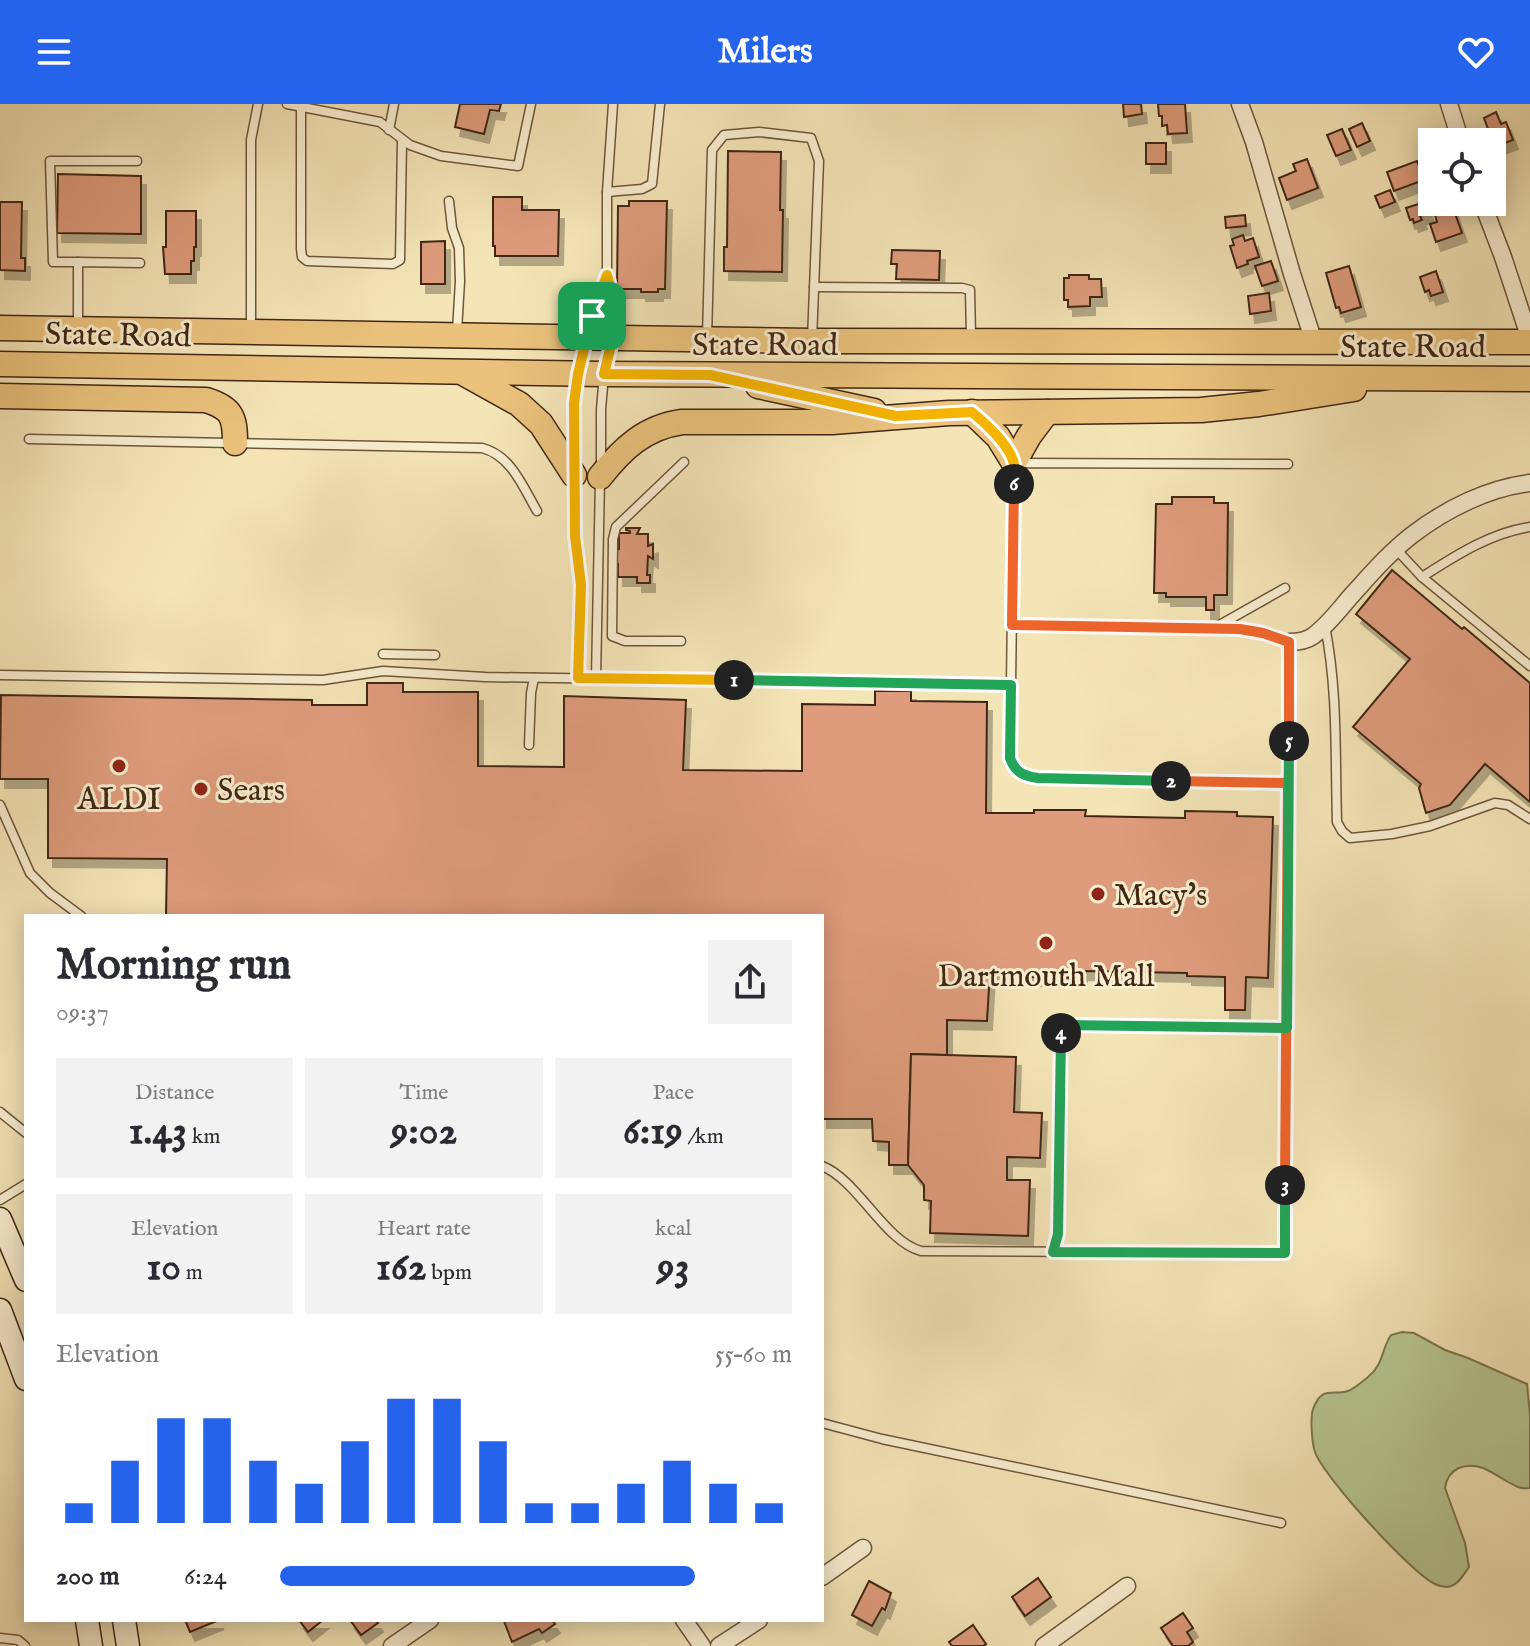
<!DOCTYPE html>
<meta charset="utf-8">
<style>
:root{--surface:#fff;--page:#f2f2f3;--text:#2b2b33;--muted:#7c7c81;--accent:#2563eb}
body{margin:0;font-family:"IM FELL English",serif;background:var(--page);color:var(--text);height:100vh;display:flex;flex-direction:column;font-size:30px;white-space:nowrap}
*{box-sizing:border-box;margin:0}
p{font-size:26px;color:var(--muted)}
.icon{flex:none;width:44px;height:44px;fill:none;stroke:currentColor;stroke-width:2;stroke-linecap:round;stroke-linejoin:round}
.map{position:relative;flex:1;overflow:hidden}
.side{position:absolute;left:24px;top:810px;width:800px;height:708px;display:flex;flex-direction:column;background:var(--surface);border-radius:0px;box-shadow:0 4px 20px #0003}
.side>*{flex:none}
.tools{position:absolute;left:1418px;top:24px;display:grid;gap:16px}
.tools a{display:grid;place-items:center;width:88px;height:88px;border-radius:0px;background:var(--surface);box-shadow:0 4px 20px #0003;font-size:40px}
.pin{position:absolute;display:grid;place-items:center;width:68px;height:68px;color:#fff;margin:-34px;border-radius:16px;box-shadow:0 4px 12px #0006}
.km{position:absolute;width:40px;height:40px;margin:-20px;border-radius:50%;background:#222;color:#fff;font-size:22px;line-height:40px;text-align:center}
.round{display:grid;place-items:center;flex:none;width:84px;height:84px;border-radius:0px;background:var(--page)}
.headline{display:flex;align-items:center;justify-content:space-between;height:136px;padding:0 32px}
h1{font-size:44px;font-weight:700;line-height:60px}
.metrics{display:grid;grid-template-columns:repeat(3,1fr);gap:12px;height:136px;padding:8px 32px}
.metrics div{display:grid;align-content:center;border-radius:0px;background:var(--page);text-align:center}
.metrics b{font-size:40px;font-weight:700}
.metrics small{font-size:22px;font-weight:400}
.metrics p{font-size:22px}
.chart{height:224px;padding:16px 32px}
.chart p{display:flex;justify-content:space-between}
.chart svg{width:100%;height:144px;margin-top:8px;stroke:var(--accent);stroke-width:6}
ul{padding:0 32px;list-style:none;font-size:26px}
li{display:grid;grid-template-columns:128px 96px 1fr;align-items:center;height:60px}
li i{height:20px;border-radius:10px;background:var(--accent)}
header{display:flex;justify-content:space-between;align-items:center;height:104px;padding:0 32px;background:var(--accent);color:#fff;font-size:36px;font-weight:700}
.map>svg:first-child{display:block}
.green{fill:#b6c692;stroke:#7c7652;stroke-width:2}
.building{fill:#de9c7c;stroke:#412713;stroke-width:2;filter:url(#shadow)}
.lines{fill:none;stroke-linecap:round;stroke-linejoin:round}
.service-casing{stroke:#6e563c;stroke-width:11}
.minor-casing{stroke:#6e563c;stroke-width:19}
.secondary-casing{stroke:#412713;stroke-width:25}
.primary-casing{stroke:#412713;stroke-width:27}
.service{stroke:#f8eed0;stroke-width:8}
.minor{stroke:#f8eed0;stroke-width:16}
.secondary{stroke:#f8eed0;stroke-width:22}
.primary{stroke:#eac27c;stroke-width:24}
.split-1-casing{stroke:#fff;stroke-width:16}
.split-2-casing{stroke:#fff;stroke-width:16}
.split-3-casing{stroke:#fff;stroke-width:16}
.split-4-casing{stroke:#fff;stroke-width:16}
.split-5-casing{stroke:#fff;stroke-width:16}
.split-6-casing{stroke:#fff;stroke-width:16}
.split-7-casing{stroke:#fff;stroke-width:16}
.split-1{stroke:#f5b400;stroke-width:10}
.split-2{stroke:#22a559;stroke-width:10}
.split-3{stroke:#f0652b;stroke-width:10}
.split-4{stroke:#22a559;stroke-width:10}
.split-5{stroke:#22a559;stroke-width:10}
.split-6{stroke:#f0652b;stroke-width:10}
.split-7{stroke:#f5b400;stroke-width:10}
.poi-dot{fill:#8f2418;stroke:#f8eed0;stroke-width:3}
.labels{text-anchor:middle;stroke-width:6;stroke-linejoin:round;paint-order:stroke}
.street-label{font-size:32px;fill:#412713;stroke:#f8eed0}
.poi-label{font-size:32px;fill:#412713;stroke:#f8eed0;text-anchor:start}
</style>
<header><svg class="icon" aria-label="menu" viewBox="0 0 24 24"><path d="M4 6h16M4 12h16M4 18h16"/></svg>Milers<svg class="icon" aria-label="heart" viewBox="0 0 24 24"><path d="M12 20l-8-8c-3-5 5-10 8-4 3-6 11-1 8 4z"/></svg></header>
<div class="map">
<svg width="1530" height="1542" viewBox="0 0 1530 1542">
<defs>
<filter id="shadow"><feDropShadow dx="5" dy="9" stdDeviation="0" flood-color="#0004"/></filter>
</defs>
<rect width="100%" height="100%" fill="#f4e5b7"/>
<filter id="stains"><feTurbulence type="fractalNoise" baseFrequency=".0025" numOctaves="4"/><feColorMatrix values="0 0 0 0 .2 0 0 0 0 .09 0 0 0 0 .02 0 0 0 .5 -.17"/></filter>
<radialGradient id="worn" r=".72"><stop offset=".6" stop-color="#630" stop-opacity="0"/><stop offset="1" stop-color="#630" stop-opacity=".3"/></radialGradient>
<path class="green" d="M1402 1228 1414 1229 1445 1246 1468 1254 1527 1280 1530 1312V1384C1524 1384 1523 1385 1518 1383 1506 1378 1495 1369 1483 1364 1465 1358 1448 1364 1445 1384L1465 1439 1469 1463C1463 1471 1458 1482 1447 1483 1443 1483 1439 1482 1435 1480 1412 1470 1323 1372 1315 1348 1312 1339 1310 1315 1313 1305 1322 1281 1332 1292 1348 1287 1354 1285 1363 1277 1368 1273 1384 1260 1381 1246 1391 1231Z"/>
<g class="building">
<polygon points="460,0 501,0 499,7 490,6 484,30 455,23"/>
<polygon points="1123,0 1141,0 1142,10 1124,13"/>
<polygon points="1158,0 1185,0 1187,29 1168,30 1167,21 1162,22 1162,12 1159,12"/>
<polygon points="1496,8 1501,20 1506,18 1513,36 1492,44 1492,38 1486,38 1481,27 1488,25 1484,14"/>
<polygon points="1362,19 1370,37 1357,43 1349,25"/>
<polygon points="1342,25 1351,46 1336,52 1327,31"/>
<rect x="1146" y="39" width="20" height="21"/>
<polygon points="728,47 781,48 780,106 783,106 782,168 724,167 724,143 727,143"/>
<polygon points="1307,55 1318,84 1287,96 1279,74 1296,67 1293,60"/>
<polygon points="1417,57 1424,76 1394,87 1387,68"/>
<polygon points="58,70 141,72 141,130 57,129"/>
<polygon points="1390,86 1395,98 1380,104 1375,92"/>
<polygon points="493,93 522,93 522,106 559,106 558,152 495,152 495,142 493,142"/>
<polygon points="629,97 667,97 665,185 658,185 658,188 641,188 641,185 617,185 618,102 629,102"/>
<polygon points="0,98 22,98 21,154 25,154 25,167 0,166"/>
<polygon points="1425,98 1429,109 1420,112 1422,116 1414,119 1413,115 1410,116 1406,104"/>
<polygon points="1452,101 1462,129 1436,138 1430,120 1437,118 1434,107"/>
<polygon points="166,107 196,107 196,143 194,143 194,157 191,157 191,170 165,170 163,143 166,143"/>
<polygon points="1245,111 1246,122 1226,124 1225,113"/>
<polygon points="1243,131 1245,137 1253,134 1259,153 1247,157 1248,160 1237,164 1230,142 1234,141 1232,135"/>
<polygon points="445,137 445,180 421,180 421,138"/>
<polygon points="892,146 940,147 939,176 896,175 897,160 891,160"/>
<polygon points="1271,157 1278,177 1262,182 1255,162"/>
<polygon points="1349,162 1361,203 1341,209 1339,203 1336,204 1326,169"/>
<polygon points="1436,167 1443,188 1431,192 1429,186 1425,188 1420,173"/>
<polygon points="1069,171 1089,171 1089,175 1101,175 1102,193 1090,193 1090,202 1068,203 1068,196 1064,196 1064,174 1069,174"/>
<polygon points="1269,189 1271,207 1250,210 1248,192"/>
<polygon points="1172,393 1214,393 1214,399 1228,399 1227,491 1214,491 1214,506 1206,506 1206,493 1166,493 1166,489 1154,489 1156,400 1172,400"/>
<polygon points="626,424 640,424 637,430 648,430 648,442 653,440 653,455 648,452 647,471 650,471 650,479 637,479 637,473 618,473 618,460 615,460 616,445 619,445 619,429 630,429 630,427 626,426"/>
<polygon points="1392,466 1462,525 1464,523 1530,579 1530,698 1485,660 1450,701 1426,709 1419,684 1421,680 1353,623 1410,555 1356,510"/>
<polygon points="367,579 403,579 403,588 478,588 478,662 564,663 564,592 686,596 683,666 802,667 802,600 875,601 875,587 911,587 911,597 987,598 986,709 1034,709 1034,706 1086,706 1085,712 1185,714 1185,707 1237,708 1237,712 1273,713 1268,874 1246,873 1245,906 1225,906 1225,873 1187,872 1187,869 1082,867 1082,874 1031,873 1031,869 990,867 987,917 947,916 947,951 911,950 908,1061 889,1061 889,1038 873,1037 872,1015 822,1015 822,812 166,812 167,755 48,754 48,675 0,675 1,591 312,596 312,601 367,601"/>
<polygon points="911,950 1016,953 1014,1008 1042,1009 1040,1054 1007,1053 1007,1076 1030,1076 1028,1132 930,1129 931,1097 924,1096 924,1081 908,1061"/>
<polygon points="1038,1474 1051,1493 1025,1512 1012,1493"/>
<polygon points="869,1477 891,1489 885,1506 882,1504 872,1522 852,1511"/>
<polygon points="1183,1509 1193,1524 1187,1528 1193,1538 1188,1542 1173,1542 1161,1524"/>
<polygon points="185,1516 219,1516 190,1528"/>
<polygon points="299,1516 323,1516 308,1528"/>
<polygon points="350,1516 376,1516 378,1519 361,1531"/>
<polygon points="507,1516 552,1516 555,1520 542,1529 539,1525 512,1538 504,1517"/>
<polygon points="973,1521 986,1540 983,1542 952,1542 949,1538"/>
</g>
<g class="lines">
<g class="service-casing">
<g id="service">
<polyline points="287,0 380,18 410,41 441,52 518,62 531,0"/>
<polyline points="301,3 301,145 302,153 307,157 393,160 400,156 402,36"/>
<polyline points="389,26 394,0"/>
<polyline points="607,88 642,85 652,80 660,0"/>
<polyline points="449,97 452,124 459,144 460,177 457,227"/>
<polyline points="78,158 53,158 50,57 137,57"/>
<polyline points="814,183 962,184 970,186 971,233"/>
<polyline points="78,221 78,158 140,159"/>
<polyline points="251,227 251,36 258,0"/>
<polyline points="707,234 712,46 724,31 759,28 811,34 819,57 812,236"/>
<path d="M29 335 482 344C511 351 523 383 537 407"/>
<polyline points="574,357 574,299 578,270 592,212 607,171 607,88 613,0"/>
<path d="M1288 360 1014 359 1010 654C1014 668 1023 672 1038 674L1288 679"/>
<polyline points="601,361 601,306 604,270 618,212 607,171"/>
<polyline points="574,375 575,432 581,481 578,574"/>
<polyline points="1396,445 1422,473 1530,562"/>
<path d="M1422 473C1455 452 1490 429 1530 423"/>
<path d="M1325 522C1338 587 1335 653 1337 718L1342 727 1350 734 1392 730 1430 722 1495 699 1508 701 1530 715"/>
<polyline points="1216,523 1285,484"/>
<polyline points="681,537 625,537 612,532 613,435 616,423 684,358"/>
<polyline points="383,550 435,551"/>
<polyline points="0,571 323,576 383,567 485,573 1011,581"/>
<polyline points="596,574 600,375"/>
<polyline points="529,641 531,589 534,574"/>
<polyline points="0,701 30,769 50,789 81,812"/>
<polyline points="0,1008 26,1029"/>
<path d="M822 1062C858 1076 884 1137 921 1147L1285 1149 1289 538 1263 529 1240 525 1012 521"/>
<polyline points="0,1096 26,1080"/>
<polyline points="1053,1148 1058,1130 1061,921 1287,924"/>
<polyline points="822,1319 882,1335 1281,1419"/>
<polyline points="0,1534 18,1536 25,1542"/>
</g>
</g>
<g class="minor-casing">
<g id="minor">
<polyline points="1240,0 1254,38 1292,170 1314,238"/>
<polyline points="1449,0 1461,38"/>
<polyline points="1482,98 1503,153 1530,235"/>
<path d="M1289 538C1298 538 1306 537 1313 532 1328 521 1339 506 1351 492 1371 470 1389 449 1412 431 1446 405 1488 384 1530 379"/>
<polyline points="822,1473 863,1444"/>
<polyline points="684,1516 702,1542"/>
<polyline points="392,1542 430,1516"/>
<polyline points="719,1542 759,1516"/>
<polyline points="1044,1542 1127,1482"/>
</g>
</g>
<g class="secondary-casing">
<g id="secondary">
<polyline points="0,1115 26,1176"/>
<polyline points="0,1206 26,1275"/>
<polyline points="87,1516 91,1542"/>
<polyline points="124,1516 128,1542"/>
</g>
</g>
<g class="primary-casing">
<g id="primary">
<polyline points="0,224 812,237 1530,238"/>
<polyline points="0,260 604,270 1530,275"/>
<polyline points="465,270 519,300 541,320 574,371"/>
<polyline points="758,282 874,307"/>
<path d="M0 292 206 296C232 304 235 313 235 339"/>
<polyline points="972,308 998,333 1014,359"/>
<polyline points="1014,359 1029,332 1047,308"/>
<path d="M600 373C622 345 645 323 682 318H832L949 309 1201 306 1259 300 1354 285"/>
</g>
</g>
<use href="#service" class="service"/>
<use href="#minor" class="minor"/>
<use href="#secondary" class="secondary"/>
<use href="#primary" class="primary"/>
</g>
<g class="lines">
<g class="split-1-casing">
<polyline id="split-1" points="592,212 578,270 574,299 575,432 581,481 578,574 734,576"/>
</g>
<g class="split-2-casing">
<path id="split-2" d="M734 576 1011 581 1010 654C1015 668 1023 672 1038 674L1171 677"/>
</g>
<g class="split-3-casing">
<polyline id="split-3" points="1171,677 1288,679 1285,1081"/>
</g>
<g class="split-4-casing">
<polyline id="split-4" points="1061,929 1058,1130 1053,1148 1285,1149 1285,1081"/>
</g>
<g class="split-5-casing">
<polyline id="split-5" points="1061,929 1061,921 1287,924 1289,637"/>
</g>
<g class="split-6-casing">
<polyline id="split-6" points="1014,380 1012,521 1240,525 1263,529 1289,538 1289,637"/>
</g>
<g class="split-7-casing">
<path id="split-7" d="M592 212 607 171 618 212 604 270 710 271 896 312 972 308C986 320 1010 341 1014 360 1016 365 1014 374 1014 380"/>
</g>
<use href="#split-1" class="split-1"/>
<use href="#split-2" class="split-2"/>
<use href="#split-3" class="split-3"/>
<use href="#split-4" class="split-4"/>
<use href="#split-5" class="split-5"/>
<use href="#split-6" class="split-6"/>
<use href="#split-7" class="split-7"/>
</g>
<g class="poi-dot">
<circle cx="119" cy="662" r="8"/>
<circle cx="201" cy="685" r="8"/>
<circle cx="1098" cy="790" r="8"/>
<circle cx="1046" cy="839" r="8"/>
</g>
<g class="labels">
<g class="street-label">
<text transform="translate(118 230) rotate(1)" y="11">State Road</text>
<text x="765" y="251">State Road</text>
<text x="1413" y="253">State Road</text>
</g>
<g class="poi-label">
<text x="217" y="696">Sears</text>
<text x="119" y="705" text-anchor="middle">ALDI</text>
<text x="1114" y="801">Macy's</text>
<text x="1046" y="882" text-anchor="middle">Dartmouth Mall</text>
</g>
</g>
<rect width="100%" height="100%" filter="url(#stains)"/>
<rect width="100%" height="100%" fill="url(#worn)"/>
</svg>
<div class="tools">
<a><svg class="icon" aria-label="locate" viewBox="0 0 24 24"><circle cx="12" cy="12" r="6"/><path d="M12 2v4M12 18v4M2 12h4M18 12h4"/></svg></a>
</div>
<div class="pin" style="left:592px;top:212px;background:#1e9e55"><svg class="icon" aria-label="arrive" viewBox="0 0 24 24"><path d="M6 21V4h12l-3 4 3 4H6"/></svg></div>
<b class="km" style="left:734px;top:576px">1</b>
<b class="km" style="left:1171px;top:677px">2</b>
<b class="km" style="left:1285px;top:1081px">3</b>
<b class="km" style="left:1061px;top:929px">4</b>
<b class="km" style="left:1289px;top:637px">5</b>
<b class="km" style="left:1014px;top:380px">6</b>
<section class="side">
<div class="headline"><div><h1>Morning run</h1><p>09:37</p></div><a class="round"><svg class="icon" aria-label="share" viewBox="0 0 24 24"><path d="M12 15V3M7 8l5-5 5 5M5 13v7h14v-7"/></svg></a></div>
<div class="metrics">
<div><p>Distance</p><b>1.43<small> km</small></b></div>
<div><p>Time</p><b>9:02</b></div>
<div><p>Pace</p><b>6:19<small> /km</small></b></div>
</div>
<div class="metrics">
<div><p>Elevation</p><b>10<small> m</small></b></div>
<div><p>Heart rate</p><b>162<small> bpm</small></b></div>
<div><p>kcal</p><b>93</b></div>
</div>
<div class="chart"><p><span>Elevation</span>55–60 m</p>
<svg viewBox="0 0 160 44" preserveAspectRatio="none"><path d="M5 44V38M15 44V25M25 44V12M35 44V12M45 44V25M55 44V32M65 44V19M75 44V6M85 44V6M95 44V19M105 44V38M115 44V38M125 44V32M135 44V25M145 44V32M155 44V38"/></svg>
</div>
<ul>
<li><b>200 m</b>6:24<i style="width:81%"></i></li>
</ul>
</section>
</div>
